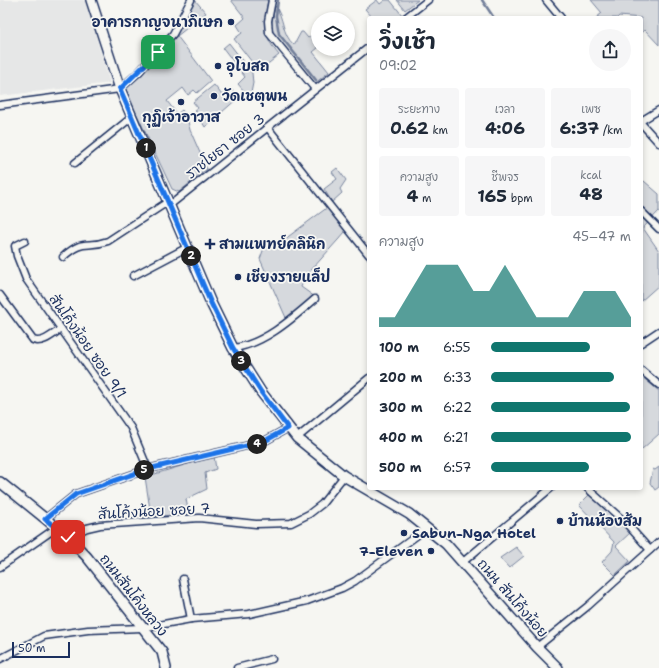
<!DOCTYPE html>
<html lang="th">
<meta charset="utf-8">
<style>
:root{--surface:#fff;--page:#f6f6f7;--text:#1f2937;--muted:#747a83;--accent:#0f766e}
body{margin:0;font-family:"Shantell Sans","Playpen Sans Thai",sans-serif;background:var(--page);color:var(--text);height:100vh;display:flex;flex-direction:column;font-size:15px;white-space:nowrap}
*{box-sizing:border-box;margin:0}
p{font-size:13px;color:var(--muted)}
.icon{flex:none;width:22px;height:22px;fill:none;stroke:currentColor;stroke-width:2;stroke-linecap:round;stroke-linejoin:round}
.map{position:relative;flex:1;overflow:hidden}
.drawer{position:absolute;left:367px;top:16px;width:276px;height:474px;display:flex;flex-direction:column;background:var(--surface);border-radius:4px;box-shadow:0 2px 6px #0003}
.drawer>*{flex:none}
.controls{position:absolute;left:311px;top:12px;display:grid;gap:8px}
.controls a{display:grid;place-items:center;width:44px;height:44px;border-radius:50%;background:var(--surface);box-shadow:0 2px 6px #0003;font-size:20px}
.scale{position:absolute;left:12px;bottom:10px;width:58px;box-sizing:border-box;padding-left:4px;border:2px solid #1b2f5e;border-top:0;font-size:11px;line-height:14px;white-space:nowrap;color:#1b2f5e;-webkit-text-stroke:3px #f6f6f2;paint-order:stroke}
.pin{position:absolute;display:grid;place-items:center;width:34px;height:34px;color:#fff;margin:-17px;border-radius:8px;box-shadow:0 2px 6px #0006}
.km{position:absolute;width:20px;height:20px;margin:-10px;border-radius:50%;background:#222;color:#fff;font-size:11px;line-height:20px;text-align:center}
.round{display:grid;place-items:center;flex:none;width:42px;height:42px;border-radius:21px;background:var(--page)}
.headline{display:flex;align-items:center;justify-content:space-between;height:68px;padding:0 12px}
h1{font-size:22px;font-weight:700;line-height:30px}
.figures{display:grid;grid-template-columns:repeat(3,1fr);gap:6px;height:68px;padding:4px 12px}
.figures div{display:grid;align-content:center;border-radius:4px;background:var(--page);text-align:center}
.figures b{font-size:17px;font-weight:700}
.figures small{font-size:11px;font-weight:400}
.figures p{font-size:11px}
.chart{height:112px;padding:8px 12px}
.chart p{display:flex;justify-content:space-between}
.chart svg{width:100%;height:72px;margin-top:4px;fill:var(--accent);opacity:.7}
ul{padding:0 12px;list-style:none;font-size:13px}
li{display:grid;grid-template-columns:64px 48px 1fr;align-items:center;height:30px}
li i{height:10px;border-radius:5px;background:var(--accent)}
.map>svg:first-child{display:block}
.built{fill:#e6e7e7}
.green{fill:#d6d9dd;stroke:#78849e}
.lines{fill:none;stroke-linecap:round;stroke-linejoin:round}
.stream{stroke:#717e99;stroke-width:2.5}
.street-casing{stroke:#1b2f5e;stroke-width:9}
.secondary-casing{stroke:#1b2f5e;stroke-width:12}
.street{stroke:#f6f6f2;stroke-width:6}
.secondary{stroke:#f6f6f2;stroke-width:9}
.route-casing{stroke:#fff;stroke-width:8}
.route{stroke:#1a73e8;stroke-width:5}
.poi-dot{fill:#1b2f5e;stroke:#f6f6f2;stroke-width:1.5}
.labels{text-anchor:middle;stroke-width:3.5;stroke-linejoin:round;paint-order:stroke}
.poi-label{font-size:14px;font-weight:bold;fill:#1b2f5e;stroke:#f6f6f2;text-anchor:start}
.street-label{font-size:14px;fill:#1b2f5e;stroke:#f6f6f2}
</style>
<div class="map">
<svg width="659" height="668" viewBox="0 0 659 668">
<rect width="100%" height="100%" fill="#f6f6f2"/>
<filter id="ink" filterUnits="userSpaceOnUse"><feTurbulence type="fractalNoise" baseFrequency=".025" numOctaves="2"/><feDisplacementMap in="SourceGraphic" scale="8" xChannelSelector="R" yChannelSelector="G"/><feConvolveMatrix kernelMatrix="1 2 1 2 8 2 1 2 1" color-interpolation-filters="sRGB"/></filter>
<g filter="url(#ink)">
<polygon class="built" points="0,0 85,0 110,83 0,96"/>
<g class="green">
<polygon points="195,0 206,13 177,36 211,81 197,93 194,90 188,95 183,88 167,101 177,114 182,110 187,117 190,130 207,169 179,192 172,189 125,89 175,34"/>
<path d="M231 0H268C264 23 262 35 279 55L259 71 234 39 242 33 237 25 245 18Z"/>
<polygon points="377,0 380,4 385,0 390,0 402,15 397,18 373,18 365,9"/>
<polygon points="397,0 418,0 405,10"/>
<polygon points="591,0 659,0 659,45 645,30 641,33 641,18 619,16 617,18 596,18 602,13"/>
<path d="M275 6C285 19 281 33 294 45L301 32H303L308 38 316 32 318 35V48L313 52 329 72 314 84 275 37 271 26Z"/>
<polygon points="229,43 252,73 253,83 250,98 238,84 245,77 223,48"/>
<polygon points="214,85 222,95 231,89 238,98 205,127 195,110 198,108 193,102"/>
<polygon points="337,168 346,180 340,189 342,193 332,202 324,189 337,179 332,172"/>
<polygon points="644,181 659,194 659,211 643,228 659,251 659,285 641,301 641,183"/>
<polygon points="328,207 346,231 305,277 301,287 315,297 287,320 260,259 264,248 277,245"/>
<polygon points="641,376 659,391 659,434 641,450"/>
<polygon points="214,456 216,469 205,473 207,489 186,499 189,515 151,516 145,477"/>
<polygon points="659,467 659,487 655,490 650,483 653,469 655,470"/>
<polygon points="589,495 631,532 616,546 630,561 615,575 602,562 612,551 614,542 579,505"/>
<polygon points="516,547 524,556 509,568 500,558"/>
</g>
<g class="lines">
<g class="stream">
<polyline points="278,0 276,16 279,34 316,80"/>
<polyline points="482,0 494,18"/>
</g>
<g class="street-casing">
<g id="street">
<polyline points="272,0 268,21 269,33 315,89"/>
<polyline points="546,0 561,18"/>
<polyline points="405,18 428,0"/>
<polyline points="0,105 120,89 139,72 173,34 191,0"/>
<polyline points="641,121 659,110"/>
<polyline points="641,123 659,143"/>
<polyline points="268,128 369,255"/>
<polyline points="75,163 132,117"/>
<polyline points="170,205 369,47"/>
<polyline points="641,211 659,229"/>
<polyline points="25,241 15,246 17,256 26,279 131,428 148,469"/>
<path d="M63 257C84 238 86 249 108 241L169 201"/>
<polyline points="133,276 188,247"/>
<path d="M0 295 33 340C43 344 53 334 61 329"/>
<polyline points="641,343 659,331"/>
<path d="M233 348C263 345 293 318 315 299"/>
<polyline points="641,370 659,385"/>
<polyline points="297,438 369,378"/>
<polyline points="587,488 625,522 650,550"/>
<polyline points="45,519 76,494 148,469 263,442 288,428"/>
<polyline points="68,537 87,528 100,525 199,518 256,524 291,523 309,514 322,504 344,476"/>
<polyline points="463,562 551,488"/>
<polyline points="0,567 56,528"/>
<polyline points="183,579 191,619"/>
<polyline points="537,647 588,606 659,542"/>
<polyline points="0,659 44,636 88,630 142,628 191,619 249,614 307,601 342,588 355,581 427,528"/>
<polyline points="237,668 272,659"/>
</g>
</g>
<g class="secondary-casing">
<g id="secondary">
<polyline points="91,0 120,89 211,303 233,348 261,392 297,438 344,476 409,514 446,544 537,647 558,668"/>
<polyline points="0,482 68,537 87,557 162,652 166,668"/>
</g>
</g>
<use href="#street" class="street"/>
<use href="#secondary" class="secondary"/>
</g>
</g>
<g class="lines" filter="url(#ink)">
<g class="route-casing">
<polyline id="route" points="68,537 45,519 76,494 148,469 263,442 288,428 261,392 233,348 210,301 120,89 158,52"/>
</g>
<use href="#route" class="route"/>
</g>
<g class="poi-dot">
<circle cx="231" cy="22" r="4"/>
<circle cx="218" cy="66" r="4"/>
<circle cx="214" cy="96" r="4"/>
<circle cx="181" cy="102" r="4"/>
<path d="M208 238h4v4h4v4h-4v4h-4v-4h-4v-4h4z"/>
<circle cx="238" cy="277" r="4"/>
<circle cx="560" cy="521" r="4"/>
<circle cx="404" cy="533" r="4"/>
<circle cx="431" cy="551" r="4"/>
</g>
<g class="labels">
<g class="poi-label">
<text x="223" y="27" text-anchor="end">อาคารกาญจนาภิเษก</text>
<text x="226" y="71">อุโบสถ</text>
<text x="222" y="101">วัดเชตุพน</text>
<text x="181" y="122" text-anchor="middle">กุฏิเจ้าอาวาส</text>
<text x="219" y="249">สามแพทย์คลินิก</text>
<text x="246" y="282">เชียงรายแล็ป</text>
<text x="568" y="526">บ้านน้องส้ม</text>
<text x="412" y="538">Sabun-Nga Hotel</text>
<text x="423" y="556" text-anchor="end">7-Eleven</text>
</g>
<g class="street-label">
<text transform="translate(225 146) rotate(-38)" y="5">ราชโยธา ซอย 3</text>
<text transform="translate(88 346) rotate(55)" y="5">สันโค้งน้อย ซอย 9/1</text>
<text transform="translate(154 511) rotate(-3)" y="5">สันโค้งน้อย ซอย 7</text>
<text transform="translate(134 595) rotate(52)" y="5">ถนนสันโค้งหลวง</text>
<text transform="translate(513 598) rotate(49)" y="5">ถนน สันโค้งน้อย</text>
</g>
</g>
</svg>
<div class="controls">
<a><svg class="icon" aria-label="layers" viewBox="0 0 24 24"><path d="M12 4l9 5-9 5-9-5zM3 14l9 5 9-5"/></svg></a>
</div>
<div class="scale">50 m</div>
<div class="pin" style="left:158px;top:52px;background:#1e9e55"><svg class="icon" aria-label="arrive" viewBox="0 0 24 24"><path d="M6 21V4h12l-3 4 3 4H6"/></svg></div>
<div class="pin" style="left:68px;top:537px;background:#d93025"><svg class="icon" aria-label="check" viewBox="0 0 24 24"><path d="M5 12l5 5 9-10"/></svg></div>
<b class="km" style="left:146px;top:148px">1</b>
<b class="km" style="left:191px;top:256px">2</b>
<b class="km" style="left:241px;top:361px">3</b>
<b class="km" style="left:257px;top:444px">4</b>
<b class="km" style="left:144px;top:470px">5</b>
<section class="drawer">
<div class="headline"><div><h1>วิ่งเช้า</h1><p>09:02</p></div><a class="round"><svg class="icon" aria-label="share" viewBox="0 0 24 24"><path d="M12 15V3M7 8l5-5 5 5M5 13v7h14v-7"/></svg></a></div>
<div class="figures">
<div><p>ระยะทาง</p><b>0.62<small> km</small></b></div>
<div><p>เวลา</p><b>4:06</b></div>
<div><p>เพซ</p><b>6:37<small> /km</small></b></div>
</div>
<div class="figures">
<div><p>ความสูง</p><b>4<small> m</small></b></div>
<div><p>ชีพจร</p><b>165<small> bpm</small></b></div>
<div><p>kcal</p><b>48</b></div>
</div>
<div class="chart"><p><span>ความสูง</span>45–47 m</p>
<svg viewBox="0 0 160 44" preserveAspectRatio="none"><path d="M0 44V38L10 38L20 22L30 6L40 6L50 6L60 22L70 22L80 6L90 22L100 38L110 38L120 38L130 22L140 22L150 22L160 38V44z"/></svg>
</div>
<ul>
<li><b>100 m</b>6:55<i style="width:71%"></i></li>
<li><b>200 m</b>6:33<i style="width:88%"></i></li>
<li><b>300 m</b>6:22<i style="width:99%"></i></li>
<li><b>400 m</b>6:21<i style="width:100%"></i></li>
<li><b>500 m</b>6:57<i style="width:70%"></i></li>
</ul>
</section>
</div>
